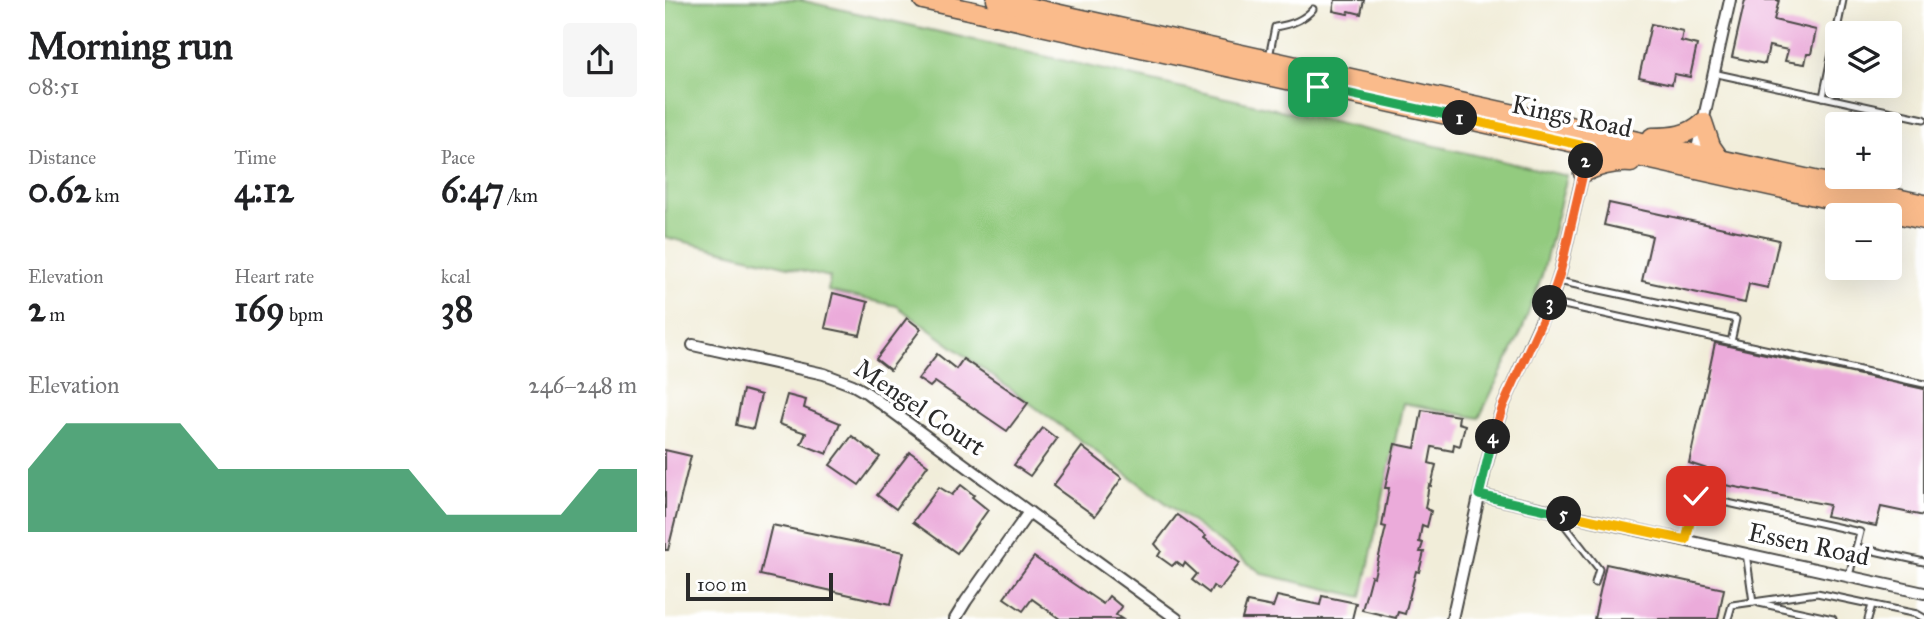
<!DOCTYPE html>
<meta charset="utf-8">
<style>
:root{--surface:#fff;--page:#f6f6f6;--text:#202124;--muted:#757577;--accent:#0b8043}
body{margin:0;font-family:"IM FELL Great Primer",serif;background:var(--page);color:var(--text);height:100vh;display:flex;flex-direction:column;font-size:26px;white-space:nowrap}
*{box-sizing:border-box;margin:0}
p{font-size:23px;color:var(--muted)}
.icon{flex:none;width:38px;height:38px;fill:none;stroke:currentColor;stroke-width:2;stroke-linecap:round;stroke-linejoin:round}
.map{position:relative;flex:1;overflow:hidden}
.drawer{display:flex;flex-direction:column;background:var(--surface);width:665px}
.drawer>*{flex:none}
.tools{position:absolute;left:1160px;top:21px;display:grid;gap:14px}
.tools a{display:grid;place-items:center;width:77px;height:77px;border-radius:7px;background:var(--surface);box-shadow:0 7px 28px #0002;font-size:35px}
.scale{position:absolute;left:21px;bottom:18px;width:147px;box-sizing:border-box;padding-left:7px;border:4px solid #2b2b2b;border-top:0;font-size:19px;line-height:24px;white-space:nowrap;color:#2b2b2b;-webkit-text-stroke:5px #fff;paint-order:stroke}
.pin{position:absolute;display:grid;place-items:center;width:60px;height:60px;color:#fff;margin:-30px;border-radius:14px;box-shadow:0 4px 10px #0006}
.km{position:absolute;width:35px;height:35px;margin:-18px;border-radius:50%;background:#222;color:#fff;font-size:19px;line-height:35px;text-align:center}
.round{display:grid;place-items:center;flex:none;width:74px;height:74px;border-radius:7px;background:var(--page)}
.overview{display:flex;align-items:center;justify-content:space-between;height:119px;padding:0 28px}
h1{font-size:38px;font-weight:700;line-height:52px}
.stats{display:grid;grid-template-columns:repeat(3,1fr);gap:10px;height:119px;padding:7px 28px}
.stats div{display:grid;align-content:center}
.stats b{font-size:35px;font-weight:700}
.stats small{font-size:19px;font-weight:400}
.stats p{font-size:19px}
.chart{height:196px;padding:14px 28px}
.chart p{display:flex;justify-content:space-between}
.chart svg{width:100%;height:126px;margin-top:7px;fill:var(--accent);opacity:.7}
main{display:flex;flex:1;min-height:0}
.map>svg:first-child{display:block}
.green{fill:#93cb7f;stroke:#5f7b55;stroke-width:2}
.building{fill:#ebabda}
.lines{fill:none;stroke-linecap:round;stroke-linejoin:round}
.lane-casing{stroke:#494845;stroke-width:9}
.street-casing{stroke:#494845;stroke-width:14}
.primary-casing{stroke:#494845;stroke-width:21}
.lane{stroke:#fff;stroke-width:5}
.street{stroke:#fff;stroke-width:10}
.primary{stroke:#fabb8b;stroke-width:18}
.split-1-casing{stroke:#fff;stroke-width:14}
.split-2-casing{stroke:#fff;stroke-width:14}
.split-3-casing{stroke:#fff;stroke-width:14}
.split-4-casing{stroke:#fff;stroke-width:14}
.split-5-casing{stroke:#fff;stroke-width:14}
.split-6-casing{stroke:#fff;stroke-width:14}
.split-1{stroke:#22a559;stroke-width:9}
.split-2{stroke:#f5b400;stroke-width:9}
.split-3{stroke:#f0652b;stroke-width:9}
.split-4{stroke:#f0652b;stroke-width:9}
.split-5{stroke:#22a559;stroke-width:9}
.split-6{stroke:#f5b400;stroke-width:9}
.labels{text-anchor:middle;stroke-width:7;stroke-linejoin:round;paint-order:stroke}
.street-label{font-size:26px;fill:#2b2b2b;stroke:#fff}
</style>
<main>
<section class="drawer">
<div class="overview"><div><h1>Morning run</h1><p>08:51</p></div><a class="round"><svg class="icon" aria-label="share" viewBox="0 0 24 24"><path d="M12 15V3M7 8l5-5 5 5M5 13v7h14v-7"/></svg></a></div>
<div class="stats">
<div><p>Distance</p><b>0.62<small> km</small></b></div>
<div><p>Time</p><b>4:12</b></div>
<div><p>Pace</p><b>6:47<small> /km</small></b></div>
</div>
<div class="stats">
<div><p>Elevation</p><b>2<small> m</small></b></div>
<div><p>Heart rate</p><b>169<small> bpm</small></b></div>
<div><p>kcal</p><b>38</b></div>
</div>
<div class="chart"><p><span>Elevation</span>246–248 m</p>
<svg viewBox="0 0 160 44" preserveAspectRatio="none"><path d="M0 44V22L10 6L20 6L30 6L40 6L50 22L60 22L70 22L80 22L90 22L100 22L110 38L120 38L130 38L140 38L150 22L160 22V44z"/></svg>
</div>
</section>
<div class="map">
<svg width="1259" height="619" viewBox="0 0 1259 619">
<rect width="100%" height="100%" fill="#fff"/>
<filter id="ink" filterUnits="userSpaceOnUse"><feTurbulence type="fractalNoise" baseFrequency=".0143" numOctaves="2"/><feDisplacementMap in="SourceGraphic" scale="14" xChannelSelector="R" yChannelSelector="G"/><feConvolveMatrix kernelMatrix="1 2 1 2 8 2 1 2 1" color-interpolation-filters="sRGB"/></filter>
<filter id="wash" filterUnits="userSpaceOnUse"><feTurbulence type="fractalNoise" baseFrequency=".00686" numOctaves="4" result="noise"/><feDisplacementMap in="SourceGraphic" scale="28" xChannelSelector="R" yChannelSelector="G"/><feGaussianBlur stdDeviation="1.57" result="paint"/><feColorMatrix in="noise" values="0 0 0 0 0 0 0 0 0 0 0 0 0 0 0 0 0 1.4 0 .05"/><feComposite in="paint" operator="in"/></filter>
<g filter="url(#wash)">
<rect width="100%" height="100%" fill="#f1edd9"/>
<polygon class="green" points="0,0 135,0 902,176 877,275 857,330 814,418 738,403 697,597 598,574 232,306 163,291 165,277 0,237"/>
<g id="blocks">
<g class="building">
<polygon points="670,0 699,0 696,14 684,11 683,14 668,11"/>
<polygon points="1080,0 1114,0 1109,20 1151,30 1146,54 1142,54 1140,64 1120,61 1123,50 1104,46 1100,64 1067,57"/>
<polygon points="986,24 1018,31 1016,41 1032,45 1025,77 1009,74 1007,84 974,77"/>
<polygon points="944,203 1114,240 1103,288 1084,284 1080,303 977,281 987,236 939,225"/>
<polygon points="168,293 203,302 195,335 160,328"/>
<polygon points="242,318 256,329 225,370 211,359"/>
<polygon points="1050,343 1259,389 1259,516 1216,507 1211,526 1161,516 1164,505 1039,481 1042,469 1024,463"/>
<polygon points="272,354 291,369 298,359 363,403 342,431 270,382 265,387 253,379"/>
<polygon points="78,390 96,395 88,429 71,425"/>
<polygon points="122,395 141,400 139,408 175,423 162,454 136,444 141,433 114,424"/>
<polygon points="757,410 794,416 793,423 800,425 795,446 789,444 788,451 767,447 764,463 771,465 766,486 764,485 760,508 766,511 762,527 757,525 754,542 758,543 755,552 759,552 754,572 751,571 740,614 733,612 731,618 697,610 706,576 709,577 721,527 717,526 724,488 720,488 730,444 750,448"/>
<polygon points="378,428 392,439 365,476 349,465"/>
<polygon points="187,436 215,457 194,485 165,465"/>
<polygon points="417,447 457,478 430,516 388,486"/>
<polygon points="0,450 26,456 3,550 0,550"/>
<polygon points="245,452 263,465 231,509 212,495"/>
<polygon points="296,485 309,495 307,497 323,510 292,553 248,522 274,487 287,495"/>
<polygon points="512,515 541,536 539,538 575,563 554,590 548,586 544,593 527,580 532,574 520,563 518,567 511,562 507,566 493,556 496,551 490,544"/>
<polygon points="107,525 239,552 226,604 95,575"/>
<polygon points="369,557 438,604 444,596 457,607 451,615 457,619 395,619 367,599 358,611 339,598"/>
<polygon points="941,564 1059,589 1053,619 929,619"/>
<polygon points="612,596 655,605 657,596 691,603 687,619 577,619 582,602 608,607"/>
</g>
</g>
</g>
<g filter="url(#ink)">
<use href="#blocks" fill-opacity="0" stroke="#494845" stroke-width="2"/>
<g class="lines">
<g class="lane-casing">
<g id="lane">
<path d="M604 57 610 27C624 25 639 20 648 9"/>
<polyline points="1048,73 1259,119"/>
<polyline points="1158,97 1178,0"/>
<polyline points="893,281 1071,319 1066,342"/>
<polyline points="885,302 1259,384"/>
<polyline points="891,514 934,569 930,583"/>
<polyline points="1021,540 1031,496 1195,532 1184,576"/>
<polyline points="1191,547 1259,562"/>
<polyline points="1081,553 1088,602"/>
<polyline points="1094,603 1168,619"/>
<polyline points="1063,619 1067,605 1152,593 1252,614 1259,618"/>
<polyline points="1203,619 1207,605"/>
</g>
</g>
<g class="street-casing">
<g id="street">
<polyline points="1030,158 1065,0"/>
<polyline points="28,345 159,374 188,385 202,393 364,512"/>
<polyline points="814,495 1259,593"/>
<polyline points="290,619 301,601 364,512 512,619"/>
<polyline points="787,619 820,470 831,427 838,406 888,295 895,273 925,143"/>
</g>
</g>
<g class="primary-casing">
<g id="primary">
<polyline points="258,0 1259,220"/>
<polyline points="331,0 1259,204"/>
<path d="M987 137C1007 137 1023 136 1038 122L1046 146 1055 159"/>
<path d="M918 173C933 166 949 162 966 163"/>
</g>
</g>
<use href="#lane" class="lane"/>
<use href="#street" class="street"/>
<use href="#primary" class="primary"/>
</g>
</g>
<g class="lines" filter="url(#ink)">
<g class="split-1-casing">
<polyline id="split-1" points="653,87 795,118"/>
</g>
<g class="split-2-casing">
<polyline id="split-2" points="795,118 924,147 921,161"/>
</g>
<g class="split-3-casing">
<polyline id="split-3" points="885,303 895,273 921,161"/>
</g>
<g class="split-4-casing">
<polyline id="split-4" points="828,437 838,406 885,303"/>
</g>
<g class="split-5-casing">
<polyline id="split-5" points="828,437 814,495 899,514"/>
</g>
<g class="split-6-casing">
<polyline id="split-6" points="899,514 1021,540 1031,496"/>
</g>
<use href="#split-1" class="split-1"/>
<use href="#split-2" class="split-2"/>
<use href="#split-3" class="split-3"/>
<use href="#split-4" class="split-4"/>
<use href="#split-5" class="split-5"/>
<use href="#split-6" class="split-6"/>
</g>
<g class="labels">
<g class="street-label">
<text transform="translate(907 116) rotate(12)" y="9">Kings Road</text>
<text transform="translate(255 407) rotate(34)" y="9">Mengel Court</text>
<text transform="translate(1144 544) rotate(12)" y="9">Essen Road</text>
</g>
</g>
</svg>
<div class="tools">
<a><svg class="icon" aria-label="layers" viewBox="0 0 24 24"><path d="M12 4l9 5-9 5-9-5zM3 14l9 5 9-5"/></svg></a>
<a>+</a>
<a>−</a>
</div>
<div class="scale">100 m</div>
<div class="pin" style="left:653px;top:87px;background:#1e9e55"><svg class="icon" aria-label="arrive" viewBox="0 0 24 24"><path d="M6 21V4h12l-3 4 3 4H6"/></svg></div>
<div class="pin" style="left:1031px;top:496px;background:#d93025"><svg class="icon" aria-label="check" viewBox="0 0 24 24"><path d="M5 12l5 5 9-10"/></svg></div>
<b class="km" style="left:795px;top:118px">1</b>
<b class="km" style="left:921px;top:161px">2</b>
<b class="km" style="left:885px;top:303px">3</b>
<b class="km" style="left:828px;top:437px">4</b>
<b class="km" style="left:899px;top:514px">5</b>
</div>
</main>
